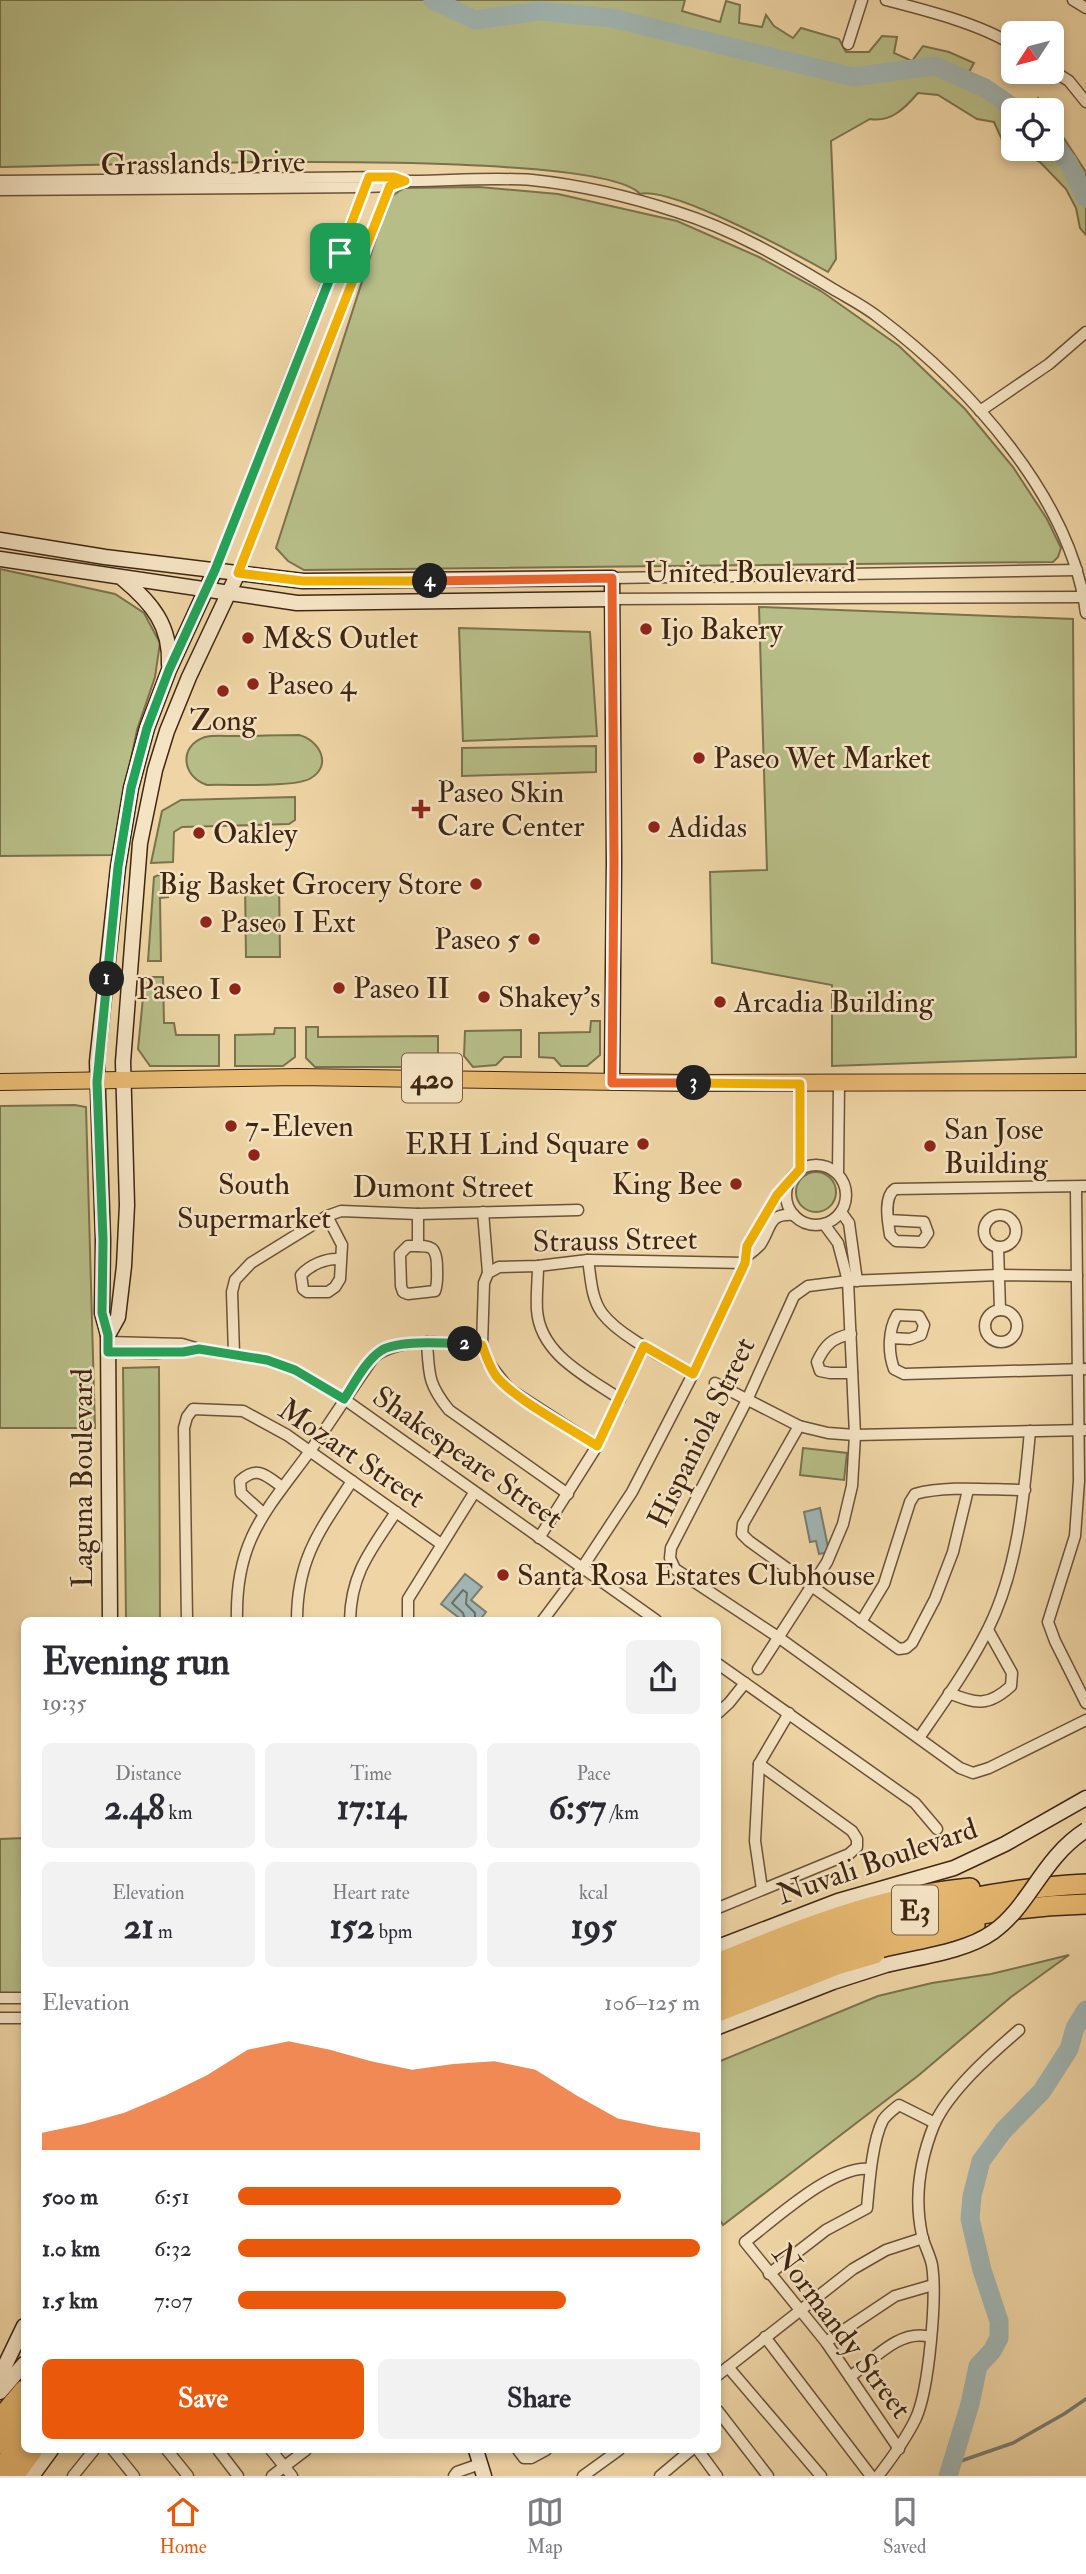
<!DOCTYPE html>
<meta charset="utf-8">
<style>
:root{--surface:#fff;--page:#f2f2f3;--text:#2b2b33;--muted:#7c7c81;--line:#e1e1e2;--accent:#ea580c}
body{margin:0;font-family:"IM FELL Double Pica",serif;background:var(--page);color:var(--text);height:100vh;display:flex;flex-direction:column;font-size:26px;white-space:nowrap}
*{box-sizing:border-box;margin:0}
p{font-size:23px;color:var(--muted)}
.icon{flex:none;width:38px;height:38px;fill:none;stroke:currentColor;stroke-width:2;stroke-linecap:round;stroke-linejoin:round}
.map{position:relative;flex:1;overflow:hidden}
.details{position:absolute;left:21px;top:1617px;width:700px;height:836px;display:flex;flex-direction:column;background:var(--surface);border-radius:10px;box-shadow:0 4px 10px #0003}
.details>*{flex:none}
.needle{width:46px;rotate:234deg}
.controls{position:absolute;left:1001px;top:21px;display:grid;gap:14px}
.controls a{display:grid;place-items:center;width:63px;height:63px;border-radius:10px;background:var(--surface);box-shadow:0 4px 10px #0003;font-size:35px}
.pin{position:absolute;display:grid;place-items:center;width:60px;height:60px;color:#fff;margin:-30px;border-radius:14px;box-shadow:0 4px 10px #0006}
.km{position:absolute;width:35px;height:35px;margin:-18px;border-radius:50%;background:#222;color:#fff;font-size:19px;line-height:35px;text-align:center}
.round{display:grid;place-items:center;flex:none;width:74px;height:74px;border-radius:10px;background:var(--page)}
.headline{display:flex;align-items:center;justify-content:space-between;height:119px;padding:0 21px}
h1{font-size:38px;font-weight:700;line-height:52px}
.figures{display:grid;grid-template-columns:repeat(3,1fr);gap:10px;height:119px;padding:7px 21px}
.figures div{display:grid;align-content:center;border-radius:10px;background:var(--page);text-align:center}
.figures b{font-size:35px;font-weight:700}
.figures small{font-size:19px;font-weight:400}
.figures p{font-size:19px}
.chart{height:196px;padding:14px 21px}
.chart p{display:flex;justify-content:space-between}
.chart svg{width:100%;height:126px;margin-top:7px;fill:var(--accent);opacity:.7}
.action{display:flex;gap:14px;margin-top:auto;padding:14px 21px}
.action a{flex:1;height:80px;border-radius:10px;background:var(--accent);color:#fff;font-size:28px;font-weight:700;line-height:80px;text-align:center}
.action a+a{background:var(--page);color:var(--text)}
ul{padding:0 21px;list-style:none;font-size:23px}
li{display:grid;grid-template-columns:112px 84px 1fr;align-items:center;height:52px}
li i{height:18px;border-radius:9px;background:var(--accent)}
.dock{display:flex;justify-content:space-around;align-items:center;height:98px;border-top:2px solid var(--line);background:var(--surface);font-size:19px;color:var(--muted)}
.dock a{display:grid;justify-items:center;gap:4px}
.dock .current{color:var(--accent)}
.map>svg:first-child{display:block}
.green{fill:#b7bd87;stroke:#7b724d;stroke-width:2}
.water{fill:#a0b5b3;stroke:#797c73;stroke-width:2}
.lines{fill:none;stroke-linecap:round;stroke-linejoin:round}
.shore{stroke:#706e63;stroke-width:2}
.stream{stroke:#797c73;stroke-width:3.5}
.river{stroke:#a0b5b3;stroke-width:19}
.street-casing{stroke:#6b5238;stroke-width:13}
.secondary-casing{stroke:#3f2613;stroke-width:17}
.primary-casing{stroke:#3f2613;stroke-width:18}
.highway-casing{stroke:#3f2613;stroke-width:22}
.street{stroke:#f5e4c4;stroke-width:10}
.secondary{stroke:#f5e4c4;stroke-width:14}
.primary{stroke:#e8ba72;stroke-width:16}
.highway{stroke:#e8ba72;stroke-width:19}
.secondary-bridge-casing{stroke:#3f2613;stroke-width:17;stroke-linecap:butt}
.secondary-bridge{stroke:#f5e4c4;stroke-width:14}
.split-1-casing{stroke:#fff;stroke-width:14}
.split-2-casing{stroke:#fff;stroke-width:14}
.split-3-casing{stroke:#fff;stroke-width:14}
.split-4-casing{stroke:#fff;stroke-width:14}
.split-5-casing{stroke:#fff;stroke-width:14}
.split-1{stroke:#22a559;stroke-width:9}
.split-2{stroke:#22a559;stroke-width:9}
.split-3{stroke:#f5b400;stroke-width:9}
.split-4{stroke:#f0652b;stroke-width:9}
.split-5{stroke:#f5b400;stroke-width:9}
.poi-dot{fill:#8f2418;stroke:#f5e4c4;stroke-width:2.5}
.labels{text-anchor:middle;stroke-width:5;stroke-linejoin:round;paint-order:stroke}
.shield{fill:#f5e4c4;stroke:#765f48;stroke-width:2}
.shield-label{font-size:28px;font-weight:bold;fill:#3f2613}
.street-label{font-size:30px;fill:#3f2613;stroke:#f5e4c4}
.poi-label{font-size:30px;fill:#3f2613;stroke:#f5e4c4;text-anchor:start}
</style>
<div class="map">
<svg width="1086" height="2476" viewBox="0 0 1086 2476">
<rect width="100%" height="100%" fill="#efd5a5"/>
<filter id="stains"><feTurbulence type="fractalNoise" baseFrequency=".00286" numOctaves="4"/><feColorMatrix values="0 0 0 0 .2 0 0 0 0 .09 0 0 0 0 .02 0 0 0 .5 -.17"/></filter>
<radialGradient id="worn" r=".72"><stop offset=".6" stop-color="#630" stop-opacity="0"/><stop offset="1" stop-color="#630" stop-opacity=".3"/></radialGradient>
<g class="green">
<path d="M0 0H685L682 11 720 22 726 1 740 5 739 23 762 27 766 15 774 26 793 38 801 28 839 39 846 52H869L882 36 897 37 894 53 912 61 923 46 949 52 974 63 969 72 1029 110 1038 98 1046 110H1013V149L1002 140 994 122 977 119 938 95 918 93C906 107 891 123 870 119L831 141 836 259 828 272C796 254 671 186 640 194 599 146 89 166 0 167Z"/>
<polygon points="1052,120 1086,172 1086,235 1080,228 1076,208 1066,189 1040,162 1013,149 1052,149"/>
<polygon points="479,187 558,194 677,221 759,257 821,291 899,346 965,409 1013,467 1047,519 1061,548 1058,557 1053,562 304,570 288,561 276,548 389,198 404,188"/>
<polygon points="0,569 115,594 144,613 160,643 155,677 137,730 120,812 114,855 0,856"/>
<polygon points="759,607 1073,619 1076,1057 832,1066 832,985 712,963 710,872 767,870"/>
<polygon points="459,628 590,632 597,736 463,741"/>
<path d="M299 735C319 740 333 765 311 778 296 788 228 784 207 785 182 777 178 746 205 737 213 735 224 736 232 736 254 736 277 735 299 735Z"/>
<polygon points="596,746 596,772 462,776 462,748"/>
<polygon points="295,797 295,820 289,824 182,827 174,832 173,862 151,863 162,811 181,800"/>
<polygon points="161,874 167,876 168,897 160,898 161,961 148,961 154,877"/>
<polygon points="245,881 279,881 280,957 246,957"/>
<polygon points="145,977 163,977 164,1023 174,1023 176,1035 219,1035 219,1066 150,1066 138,1049"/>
<polygon points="591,1021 600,1021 600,1055 587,1066 561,1066 554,1058 539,1057 539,1033 590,1032"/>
<polygon points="306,1027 318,1027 318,1037 438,1036 438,1055 426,1067 315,1067 306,1058"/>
<polygon points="275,1028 295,1028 295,1057 283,1066 235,1066 235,1035 274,1034"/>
<polygon points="521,1030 521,1057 504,1057 496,1065 473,1067 464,1056 465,1031"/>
<polygon points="75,1105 86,1107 95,1428 0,1428 0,1106"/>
<circle cx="816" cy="1192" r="20"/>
<polygon points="159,1367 160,1620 126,1620 123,1368"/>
<polygon points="803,1448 847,1453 844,1480 800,1475"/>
<polygon points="24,1838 24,1993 0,1993 0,1839"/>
<polygon points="1069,1955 1011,1997 919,2075 723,2225 718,2217 718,2062 878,1996 932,1983 991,1974"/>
</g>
<g class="water">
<polygon points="820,1508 829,1552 819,1554 816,1541 810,1542 804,1512"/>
<polygon points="465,1574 482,1587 471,1600 486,1612 480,1620 462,1620 441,1604"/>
</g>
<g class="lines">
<polyline class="shore" points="465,1620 463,1613 452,1603 463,1590 467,1593 466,1604 475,1613 475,1620"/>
<polyline class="stream" points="952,2464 1013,2443 1064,2414 1086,2399"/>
<g class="river">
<polyline points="433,0 475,20 539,11 612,18 853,77 935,66 985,88 1017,110"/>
<polyline points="1052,142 1068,162 1086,198"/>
<polyline points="948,2476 970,2404 978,2366 992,2351 999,2338 999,2321 982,2270 970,2219 972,2196 981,2161 1003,2131 1042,2091 1069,2049 1075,2028 1086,2010"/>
</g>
<g class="street-casing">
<g id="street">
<path d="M886 0C925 10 980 24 1013 45"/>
<polyline points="1073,0 1086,8"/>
<polyline points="848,44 862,0"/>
<polyline points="1052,70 1069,81 1086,102"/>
<polyline points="0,181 394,177 399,179"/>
<path d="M0 190 365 187 390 186 405 181C447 181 490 177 532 180 580 185 631 197 677 212 732 229 784 259 833 289 848 298 864 306 878 317 968 385 1071 497 1086 613"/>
<polyline points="980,411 1049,364 1086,332"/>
<polyline points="215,570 369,177"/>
<polyline points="238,573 394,177"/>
<polyline points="612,578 1077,570"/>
<polyline points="613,599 1083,597"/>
<circle cx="816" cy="1195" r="30"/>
<polyline points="800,1169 800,1084"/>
<polyline points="838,1174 839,1083"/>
<polyline points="1076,1187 1079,1481 1075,1536 1048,1622 1055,1641 1086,1703"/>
<polyline points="483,1212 488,1273"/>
<polyline points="841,1212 849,1223 857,1281"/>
<circle cx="1000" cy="1231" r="16"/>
<path d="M327 1216 342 1245 340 1279 335 1287 328 1292H307L303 1289 301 1275C310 1265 326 1258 339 1259"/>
<path d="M888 1220 924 1222 928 1233 922 1242 896 1241 890 1235C888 1222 883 1197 895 1189L1086 1186"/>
<path d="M408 1246C429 1246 437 1243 437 1268 437 1276 438 1283 435 1291L408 1294 403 1292 401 1286 400 1254Z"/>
<polyline points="418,1246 418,1214"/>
<polyline points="998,1247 1000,1310"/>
<path d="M747 1256C751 1253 756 1249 760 1245 772 1228 767 1213 794 1215"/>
<path d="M588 1260C591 1278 591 1298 602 1313 620 1337 667 1359 693 1374"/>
<path d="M538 1266C538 1280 536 1296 537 1310 540 1355 588 1377 620 1399"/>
<polyline points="1077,1276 999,1275 848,1281 808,1286 794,1296 747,1400 671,1548 670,1558 675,1569 778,1637 960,1768 973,1773 989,1768 1086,1720"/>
<circle cx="1001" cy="1326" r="16"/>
<path d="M851 1334C832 1338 825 1345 817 1362L820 1371 830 1373H852"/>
<path d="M891 1338 910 1339 921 1335 924 1325 919 1316 897 1315C888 1330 888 1353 894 1369L904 1374 1086 1369"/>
<polyline points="108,1342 182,1344 199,1349 267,1360 295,1370 344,1399 656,1620"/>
<path d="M427 1342C429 1375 428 1384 449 1410L568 1494"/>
<polyline points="108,1352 155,1353 196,1350"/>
<polyline points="234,1354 232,1292 235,1280 251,1263 327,1216 341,1211 418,1214 578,1210"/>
<polyline points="715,1383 799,1426 828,1433 855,1435 1086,1430"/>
<polyline points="799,1426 743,1524 742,1534 749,1541 899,1649 906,1648 912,1643 935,1599 953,1552 968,1490"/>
<polyline points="597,1446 509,1389 488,1362 482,1345 484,1283 488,1273 499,1267 538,1266 588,1260 745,1263"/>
<path d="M264 1514 241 1493 240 1481C257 1465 266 1475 282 1487"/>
<polyline points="539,1538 597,1446 644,1346"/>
<polyline points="187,1620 184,1428 187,1417 193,1409 243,1411 287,1435 441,1544"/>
<path d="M237 1620C235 1540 266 1511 310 1451 332 1420 352 1388 374 1357 399 1336 451 1343 482 1345"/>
<path d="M297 1620C297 1559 320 1530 352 1481"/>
<path d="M350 1620C351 1573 371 1550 396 1512"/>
<polyline points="408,1620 408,1599 474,1493"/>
<polyline points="543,1620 582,1568 632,1492 693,1374 745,1263 747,1246 777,1195 788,1185"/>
<path d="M861 1622 884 1584 910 1502 915 1494C947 1485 991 1490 1025 1490"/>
<polyline points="718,1664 915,1803 937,1829"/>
<polyline points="758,1669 827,1562 843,1524 852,1486 855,1435 848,1281 838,1243 824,1224"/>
<path d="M949 1693C976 1704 988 1707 1011 1686L1012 1673 988 1630"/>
<polyline points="718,1713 729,1703 745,1683"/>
<path d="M919 1738C943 1703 969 1667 988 1629 1018 1569 1024 1497 1030 1431"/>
<polyline points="762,1889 755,1841 759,1764 789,1713"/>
<polyline points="718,1908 849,1854 857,1847 857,1839 852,1831 759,1764"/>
<polyline points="0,1998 24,1998"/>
<polyline points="0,2018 24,2018"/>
<path d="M870 2169C834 2164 774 2220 745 2242L826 2342 899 2449"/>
<path d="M769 2274 826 2230 867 2208C869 2185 872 2141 883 2120 887 2114 894 2109 899 2105L935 2123"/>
<polyline points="765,2337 871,2476"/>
<polyline points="826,2342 895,2296 933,2285"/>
<polyline points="728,2367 821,2476"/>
<polyline points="718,2375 853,2269 886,2250 923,2238"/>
<path d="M850 2377C873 2360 900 2328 930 2337"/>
<polyline points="718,2411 768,2476"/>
<polyline points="113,2450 134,2476"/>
<polyline points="167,2450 188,2476"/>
<polyline points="218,2450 238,2476"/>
<polyline points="271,2450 292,2476"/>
<polyline points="518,2450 524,2458 531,2458 546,2450"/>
<polyline points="698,2450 717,2476"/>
<polyline points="73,2476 94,2450"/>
<polyline points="272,2476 306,2450"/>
<polyline points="454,2476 457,2472 480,2464"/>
<polyline points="583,2476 619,2450"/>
<polyline points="660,2476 691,2450"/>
<path d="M878 2476C892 2458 906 2439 916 2418 929 2389 937 2297 932 2265 930 2255 924 2245 922 2235 914 2198 920 2160 934 2125 949 2091 991 2054 1019 2030"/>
</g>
</g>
<g class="secondary-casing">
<g id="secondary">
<polyline points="0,540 105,557 303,581 612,578 614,862 612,1082"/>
<polyline points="0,559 297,603 613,599"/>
<path d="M123 579C152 603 171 626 169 665"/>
<polyline points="108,1335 118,1317 124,1266 127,1205 123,1062 140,843 155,770 167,731 189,677 238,573"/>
<polyline points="110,1620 108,1335 102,1313 103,1240 97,1062 118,867 131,788 147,728 169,670 215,570"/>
<polyline points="718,1947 838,1901 954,1868 1005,1844 1086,1798"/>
<polyline points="718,2027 833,1982 886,1965"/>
<polyline points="0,2376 24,2326"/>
<polyline points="0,2392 24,2364"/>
<polyline points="476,2450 484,2476"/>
<polyline points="32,2476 51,2450"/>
</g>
</g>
<g class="primary-casing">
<polyline id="primary" points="0,1082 298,1077 686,1083 1086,1082"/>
</g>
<g class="highway-casing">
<g id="highway">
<path d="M718 1963C799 1929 882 1896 970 1888"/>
<path d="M718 1978C835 1930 958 1890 1086 1884"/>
<path d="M718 1994C839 1944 954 1908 1086 1904"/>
<polyline points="718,2012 837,1965 975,1925"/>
<polyline points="0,2419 24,2390"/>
<polyline points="0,2444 24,2411"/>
<polyline points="0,2470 24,2438"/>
<polyline points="14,2476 33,2450"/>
</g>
</g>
<use href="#street" class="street"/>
<use href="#secondary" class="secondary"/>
<use href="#primary" class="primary"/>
<use href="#highway" class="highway"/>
<g class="secondary-bridge-casing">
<path id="secondary-bridge" d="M886 1965C918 1957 965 1952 993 1932 1030 1906 1042 1858 1086 1830"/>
</g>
<use href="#secondary-bridge" class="secondary-bridge"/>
</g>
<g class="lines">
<g class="split-1-casing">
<polyline id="split-1" points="107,979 118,867 131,788 147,728 169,670 215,570 340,253"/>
</g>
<g class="split-2-casing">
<path id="split-2" d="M107 979 97 1082 103 1240 102 1313 108 1335V1352H183L199 1349 267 1360 295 1370 344 1399C354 1384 366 1360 382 1350 399 1340 444 1343 465 1344"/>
</g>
<g class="split-3-casing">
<path id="split-3" d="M465 1344 482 1345C486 1356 489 1366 496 1376 514 1399 570 1428 597 1446L644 1346 693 1374 745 1263 747 1246 777 1195 800 1169V1084L694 1083"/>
</g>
<g class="split-4-casing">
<polyline id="split-4" points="430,581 612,578 614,862 612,1083 694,1083"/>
</g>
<g class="split-5-casing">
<polyline id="split-5" points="340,253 369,177 394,177 405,181 390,186 238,573 303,581 430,581"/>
</g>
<use href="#split-1" class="split-1"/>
<use href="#split-2" class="split-2"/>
<use href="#split-3" class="split-3"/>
<use href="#split-4" class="split-4"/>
<use href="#split-5" class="split-5"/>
</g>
<g class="poi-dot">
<circle cx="646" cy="629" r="7"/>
<circle cx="248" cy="638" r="7"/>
<circle cx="253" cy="684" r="7"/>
<circle cx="223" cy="691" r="7"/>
<circle cx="699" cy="758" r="7"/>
<path d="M417.5 798.5h7v7h7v7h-7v7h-7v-7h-7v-7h7z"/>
<circle cx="654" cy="827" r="7"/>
<circle cx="199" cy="833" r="7"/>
<circle cx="476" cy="884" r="7"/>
<circle cx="206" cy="922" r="7"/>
<circle cx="534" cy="939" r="7"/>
<circle cx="339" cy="988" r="7"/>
<circle cx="235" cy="989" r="7"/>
<circle cx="484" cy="997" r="7"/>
<circle cx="720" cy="1002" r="7"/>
<circle cx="231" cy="1126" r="7"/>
<circle cx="643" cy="1144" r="7"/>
<circle cx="930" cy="1146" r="7"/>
<circle cx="254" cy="1155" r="7"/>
<circle cx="736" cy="1184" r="7"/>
<circle cx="503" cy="1575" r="7"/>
</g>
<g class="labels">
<g class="shield">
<rect x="402" y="1053.5" width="60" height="49" rx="5"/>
<rect x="892" y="1885.5" width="46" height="49" rx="5"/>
</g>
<g class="shield-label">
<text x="432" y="1088">420</text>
<text x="915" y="1920">E3</text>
</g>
<g class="street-label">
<text transform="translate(203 163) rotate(-1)" y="10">Grasslands Drive</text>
<text x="750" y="582">United Boulevard</text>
<text x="443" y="1197">Dumont Street</text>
<text transform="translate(615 1240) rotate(-1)" y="10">Strauss Street</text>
<text transform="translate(701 1432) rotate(-64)" y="10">Hispaniola Street</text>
<text transform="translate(352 1453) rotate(34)" y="10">Mozart Street</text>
<text transform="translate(468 1457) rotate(35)" y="10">Shakespeare Street</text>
<text transform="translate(82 1478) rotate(-90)" y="10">Laguna Boulevard</text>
<text transform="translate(877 1861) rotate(-19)" y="10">Nuvali Boulevard</text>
<text transform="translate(842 2331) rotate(53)" y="10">Normandy Street</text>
</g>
<g class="poi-label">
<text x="660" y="639">Ijo Bakery</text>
<text x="262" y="648">M&amp;S Outlet</text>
<text x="267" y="694">Paseo 4</text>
<text x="223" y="730" text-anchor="middle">Zong</text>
<text x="713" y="768">Paseo Wet Market</text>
<text x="437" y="802">Paseo Skin<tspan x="437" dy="34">Care Center</tspan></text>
<text x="668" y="837">Adidas</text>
<text x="213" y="843">Oakley</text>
<text x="462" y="894" text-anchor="end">Big Basket Grocery Store</text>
<text x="220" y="932">Paseo I Ext</text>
<text x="520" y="949" text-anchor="end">Paseo 5</text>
<text x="353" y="998">Paseo II</text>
<text x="221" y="999" text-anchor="end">Paseo I</text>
<text x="498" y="1007">Shakey's</text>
<text x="734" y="1012">Arcadia Building</text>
<text x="245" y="1136">7-Eleven</text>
<text x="944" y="1139">San Jose<tspan x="944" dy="34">Building</tspan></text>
<text x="629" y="1154" text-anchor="end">ERH Lind Square</text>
<text x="254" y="1194" text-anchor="middle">South<tspan x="254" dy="34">Supermarket</tspan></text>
<text x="722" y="1194" text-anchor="end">King Bee</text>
<text x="517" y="1585">Santa Rosa Estates Clubhouse</text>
</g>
</g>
<rect width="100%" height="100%" filter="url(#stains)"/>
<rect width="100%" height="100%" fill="url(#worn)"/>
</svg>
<div class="controls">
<a><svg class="needle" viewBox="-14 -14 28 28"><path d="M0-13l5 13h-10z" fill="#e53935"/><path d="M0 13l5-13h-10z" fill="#7c7c81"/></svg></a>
<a><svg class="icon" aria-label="locate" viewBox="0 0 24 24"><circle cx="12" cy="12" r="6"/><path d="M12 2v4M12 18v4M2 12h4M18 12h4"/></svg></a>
</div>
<div class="pin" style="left:340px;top:253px;background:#1e9e55"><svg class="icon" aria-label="arrive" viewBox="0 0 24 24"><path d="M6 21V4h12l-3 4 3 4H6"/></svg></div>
<b class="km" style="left:107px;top:979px">1</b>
<b class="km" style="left:465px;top:1344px">2</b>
<b class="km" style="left:694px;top:1083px">3</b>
<b class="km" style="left:430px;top:581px">4</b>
<section class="details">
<div class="headline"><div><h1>Evening run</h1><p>19:35</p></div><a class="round"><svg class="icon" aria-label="share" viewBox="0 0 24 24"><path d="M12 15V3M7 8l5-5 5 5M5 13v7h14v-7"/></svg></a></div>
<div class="figures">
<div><p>Distance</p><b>2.48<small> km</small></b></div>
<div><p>Time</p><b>17:14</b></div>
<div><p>Pace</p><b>6:57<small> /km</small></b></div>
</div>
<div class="figures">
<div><p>Elevation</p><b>21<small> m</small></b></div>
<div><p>Heart rate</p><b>152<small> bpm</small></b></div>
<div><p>kcal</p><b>195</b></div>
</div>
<div class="chart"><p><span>Elevation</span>106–125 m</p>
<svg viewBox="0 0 160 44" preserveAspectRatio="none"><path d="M0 44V38L10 35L20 31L30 25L40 18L50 9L60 6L70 9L80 13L90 16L100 14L110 13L120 16L130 25L140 33L150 36L160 38V44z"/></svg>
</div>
<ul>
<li><b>500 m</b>6:51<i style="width:83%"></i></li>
<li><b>1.0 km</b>6:32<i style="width:100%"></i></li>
<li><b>1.5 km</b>7:07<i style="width:71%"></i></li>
</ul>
<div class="action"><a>Save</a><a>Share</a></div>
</section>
</div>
<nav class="dock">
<a class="current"><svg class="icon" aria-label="home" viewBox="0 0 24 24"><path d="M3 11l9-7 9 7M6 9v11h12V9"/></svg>Home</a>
<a><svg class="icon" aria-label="map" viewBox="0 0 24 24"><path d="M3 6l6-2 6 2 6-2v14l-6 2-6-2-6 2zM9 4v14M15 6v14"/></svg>Map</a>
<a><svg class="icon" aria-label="saved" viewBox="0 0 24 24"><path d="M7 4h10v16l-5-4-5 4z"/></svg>Saved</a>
</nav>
